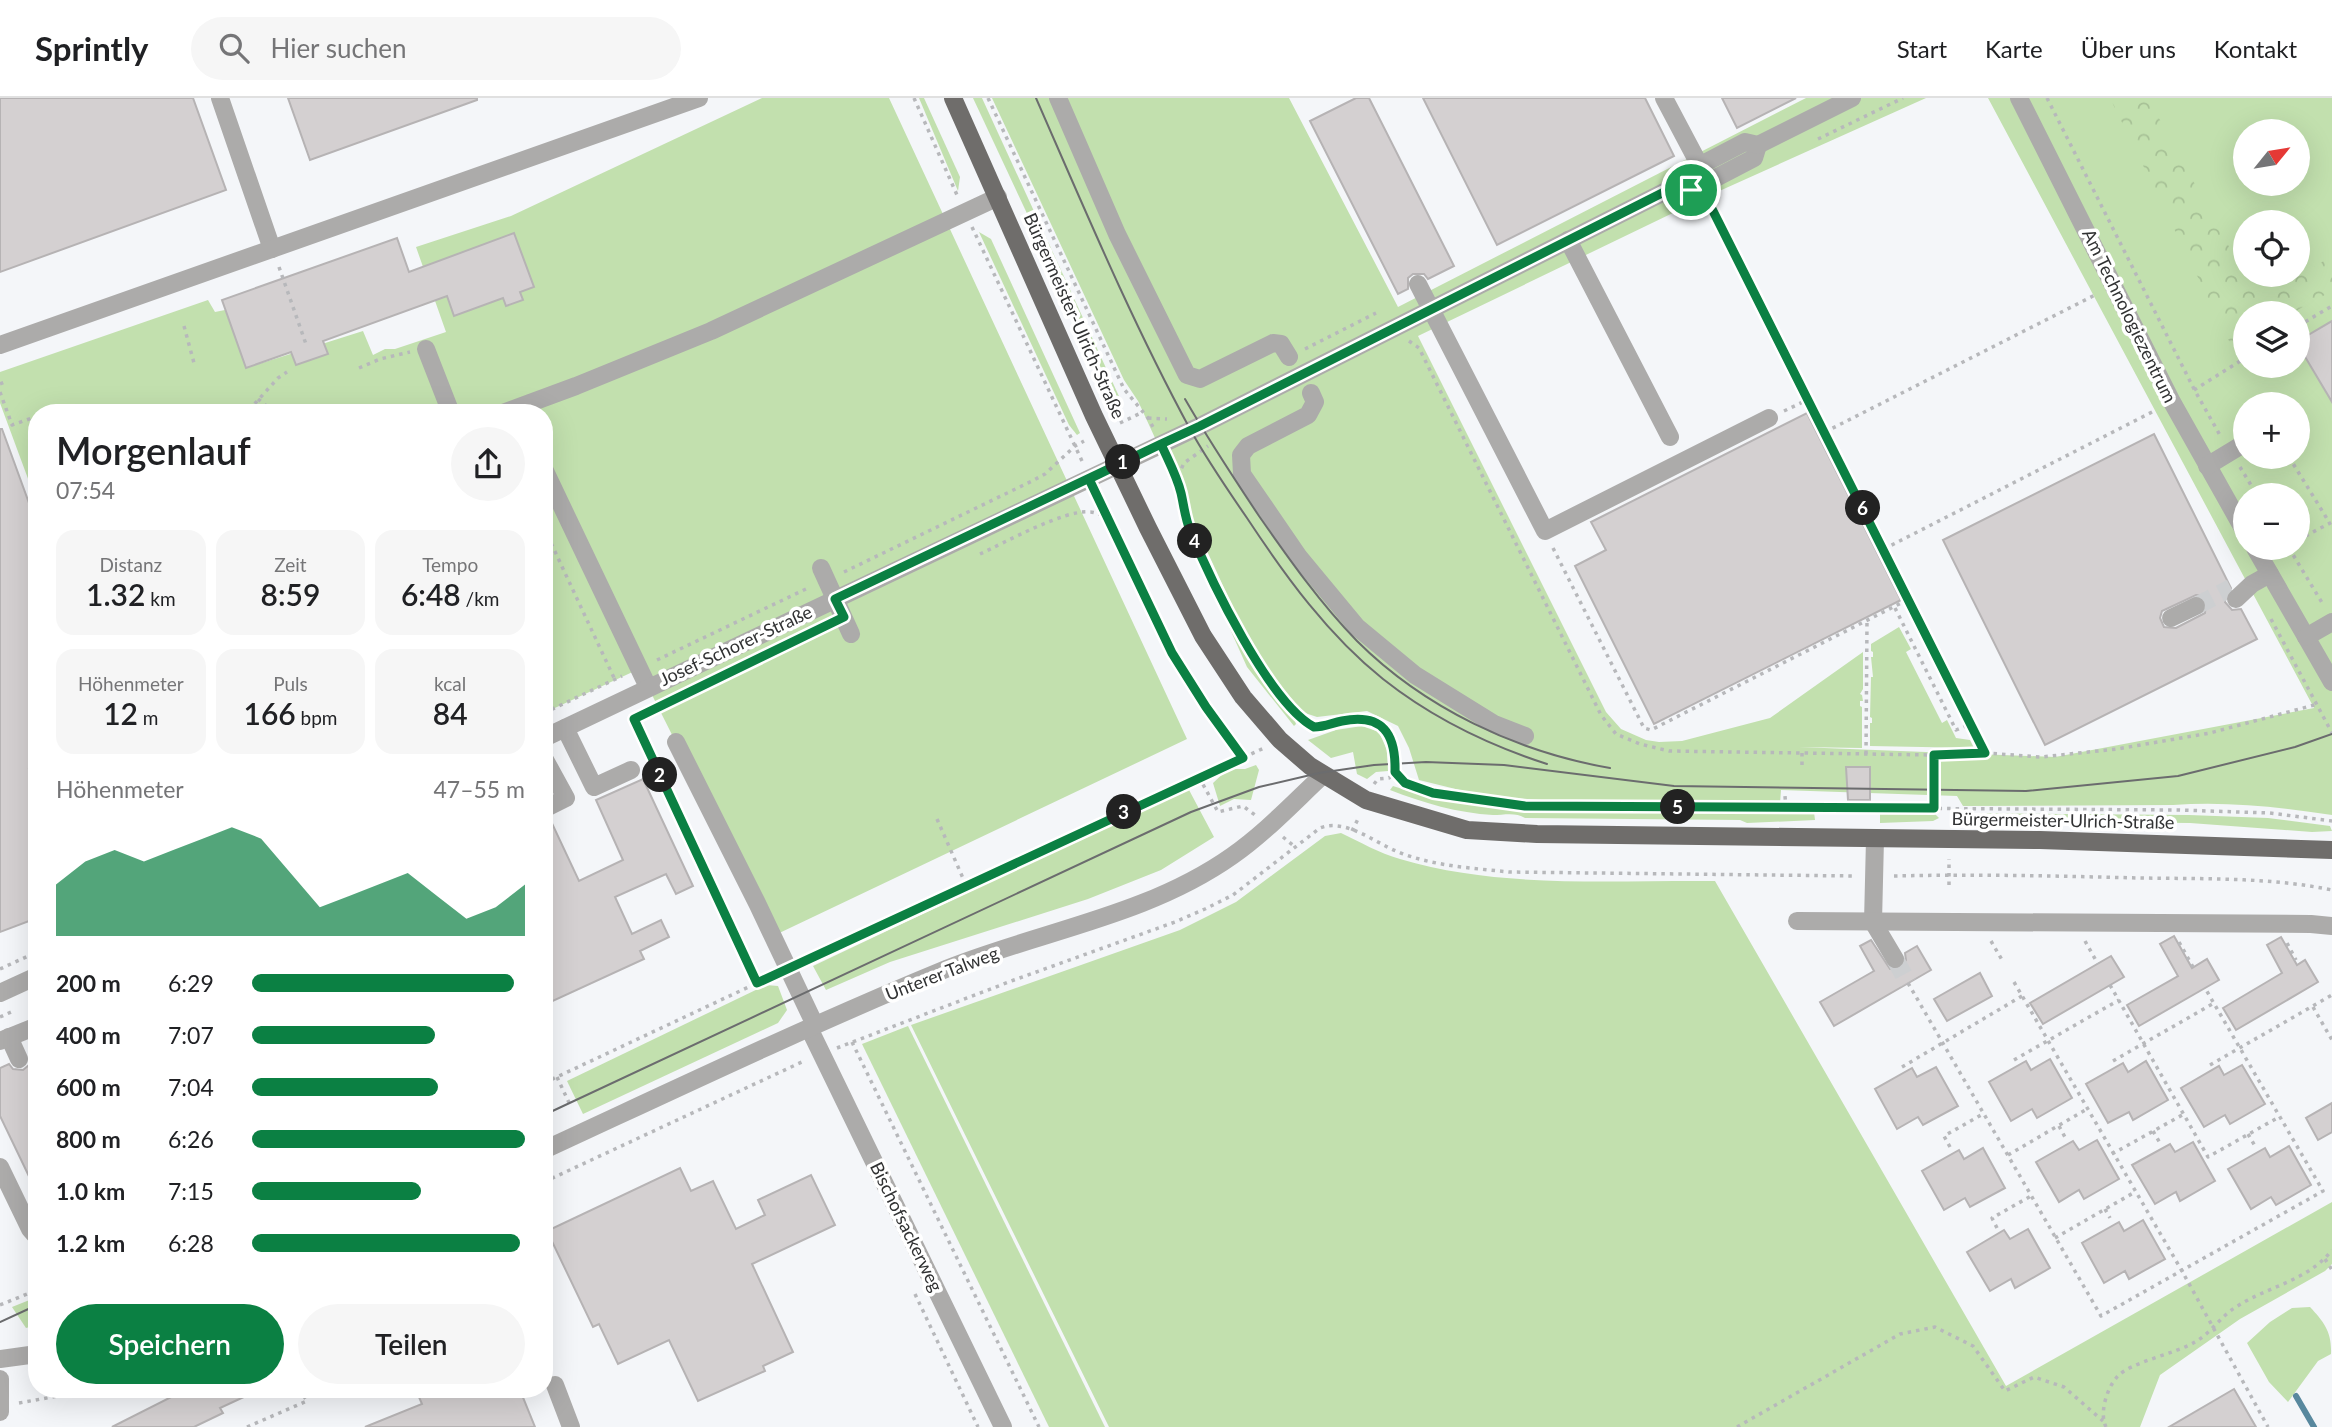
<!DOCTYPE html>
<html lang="de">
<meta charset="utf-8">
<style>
:root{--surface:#fff;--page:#f6f6f6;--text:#202124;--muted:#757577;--line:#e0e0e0;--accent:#0b8043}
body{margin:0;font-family:Lato,sans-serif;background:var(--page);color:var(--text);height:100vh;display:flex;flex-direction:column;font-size:26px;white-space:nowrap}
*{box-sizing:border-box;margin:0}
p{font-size:23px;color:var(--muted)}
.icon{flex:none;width:38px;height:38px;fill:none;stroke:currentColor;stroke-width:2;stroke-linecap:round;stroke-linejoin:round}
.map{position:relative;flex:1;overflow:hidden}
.panel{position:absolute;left:28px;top:306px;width:525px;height:994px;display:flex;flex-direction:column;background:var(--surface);border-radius:28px;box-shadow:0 7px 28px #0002}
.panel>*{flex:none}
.needle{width:46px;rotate:60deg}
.tools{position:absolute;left:2233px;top:21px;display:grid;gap:14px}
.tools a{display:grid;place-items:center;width:77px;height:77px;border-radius:50%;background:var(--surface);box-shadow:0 7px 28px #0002;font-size:35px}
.pin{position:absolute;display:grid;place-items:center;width:60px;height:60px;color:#fff;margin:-30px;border:4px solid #fff;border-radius:50%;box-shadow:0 2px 7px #0007}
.km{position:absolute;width:35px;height:35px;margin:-18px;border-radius:50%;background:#222;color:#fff;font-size:19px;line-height:35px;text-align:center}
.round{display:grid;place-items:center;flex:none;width:74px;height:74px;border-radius:37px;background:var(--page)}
.overview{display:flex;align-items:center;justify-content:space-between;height:119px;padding:0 28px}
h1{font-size:38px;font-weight:600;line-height:52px}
.metrics{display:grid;grid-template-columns:repeat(3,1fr);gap:10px;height:119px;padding:7px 28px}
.metrics div{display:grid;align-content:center;border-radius:18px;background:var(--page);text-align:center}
.metrics b{font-size:30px;font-weight:600}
.metrics small{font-size:19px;font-weight:400}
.metrics p{font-size:19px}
.chart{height:196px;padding:14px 28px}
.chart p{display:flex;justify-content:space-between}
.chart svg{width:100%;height:126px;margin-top:7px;fill:var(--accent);opacity:.7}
.cta{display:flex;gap:14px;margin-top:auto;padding:14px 28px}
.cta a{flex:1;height:80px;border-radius:42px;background:var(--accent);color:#fff;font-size:28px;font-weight:600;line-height:80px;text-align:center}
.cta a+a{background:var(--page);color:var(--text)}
ul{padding:0 28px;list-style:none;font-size:23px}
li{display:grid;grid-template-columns:112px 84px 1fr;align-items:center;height:52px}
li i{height:18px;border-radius:9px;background:var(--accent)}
header{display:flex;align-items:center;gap:42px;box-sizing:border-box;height:98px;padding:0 35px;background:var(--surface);border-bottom:2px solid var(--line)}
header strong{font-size:33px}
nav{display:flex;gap:38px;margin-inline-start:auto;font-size:24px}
.search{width:490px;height:63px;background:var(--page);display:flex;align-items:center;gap:18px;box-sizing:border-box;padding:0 24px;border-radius:38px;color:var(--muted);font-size:26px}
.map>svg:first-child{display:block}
.green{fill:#c2e0ae;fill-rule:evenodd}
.forest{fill:url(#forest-crowns)}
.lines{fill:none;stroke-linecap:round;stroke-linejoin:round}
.stream{stroke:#58889e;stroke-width:6}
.building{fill:#d4d0d1;stroke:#b6b3b4;stroke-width:2;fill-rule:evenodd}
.minor-tunnel{stroke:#cdcfd1;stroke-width:18;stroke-dasharray:18 9;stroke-linecap:butt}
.path{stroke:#b7b8bb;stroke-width:3.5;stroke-dasharray:3.5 5;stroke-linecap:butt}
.minor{stroke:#acabaa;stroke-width:18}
.major{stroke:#6f6d6b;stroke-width:18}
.tram{stroke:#6b6c6e;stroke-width:2}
.route-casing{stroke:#fff;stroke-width:14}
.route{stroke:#0b8043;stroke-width:9}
.labels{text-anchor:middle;stroke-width:7;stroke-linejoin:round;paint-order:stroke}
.street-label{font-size:18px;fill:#313233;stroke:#fff}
</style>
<header>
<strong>Sprintly</strong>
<div class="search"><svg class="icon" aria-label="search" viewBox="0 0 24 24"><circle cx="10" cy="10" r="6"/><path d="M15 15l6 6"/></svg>Hier suchen</div>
<nav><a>Start</a><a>Karte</a><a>Über uns</a><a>Kontakt</a></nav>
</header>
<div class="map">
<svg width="2332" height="1329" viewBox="0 0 2332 1329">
<defs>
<pattern id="forest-crowns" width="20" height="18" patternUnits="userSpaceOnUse" patternTransform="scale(1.75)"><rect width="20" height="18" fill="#c2e0ae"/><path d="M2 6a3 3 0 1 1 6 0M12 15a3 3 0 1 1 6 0" fill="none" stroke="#a7c196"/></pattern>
</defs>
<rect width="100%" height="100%" fill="#f4f6f9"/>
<g class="green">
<polygon points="762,0 889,0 1187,641 773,838 639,571 544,615 544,315 37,315 37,405 0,305 0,274 208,202 215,214 225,212 246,270 363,233 373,257 385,251 395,251 446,234 416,149 511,118"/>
<polygon points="919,0 924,0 960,79 958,93"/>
<polygon points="973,0 982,0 1123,307 1121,308 1103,278"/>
<path d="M992 0H1289L1398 209 1806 0H1926L1706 99 1418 238 1606 614 1621 631 1646 642 1659 644 1682 643 1770 620 1863 554V591L1860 596 1862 597 1863 603H1860V608L1862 609V650L1799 649 2055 659 2314 610 1988 0H2332V717C2279 709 2226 703 2173 707L1963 708 1957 698 1781 692 1780 706 1556 703 1484 698 1419 682 1409 650 1398 628 1367 613 1317 619 1302 614 1273 579 1242 529 1138 303 1124 282ZM2245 33H2298V86H2245ZM2245 124H2298V177H2245ZM2245 215H2298V268H2245ZM2245 306H2298V359H2245ZM2245 397H2298V450H2245Z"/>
<polygon points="979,134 991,141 1080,335 1077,337 1069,327"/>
<polygon points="1221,511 1258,572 1294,620 1296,626 1294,628 1247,569"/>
<polygon points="1899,529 1911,551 1906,554 1942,625 1947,622 1956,640 1970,642 1974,650 1870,648 1870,625 1872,625 1872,620 1870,619 1871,579 1873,579 1871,559 1873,559 1873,554 1871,553 1871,546"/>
<polygon points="1362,628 1379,634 1387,652 1388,673 1376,674 1367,681 1357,676 1353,654 1331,660 1308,642 1336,632"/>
<polygon points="1256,667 1259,672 1251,702 1234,701 1220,708 1213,685 1228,671 1245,671"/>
<path d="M1393 688 1424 698 1492 710 1814 714 1815 722 1747 725 1740 722 1525 720C1516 714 1504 717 1493 717 1458 715 1423 705 1390 692Z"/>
<polygon points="1188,690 1214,739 1161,772 1088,801 890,864 826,892 813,868"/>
<polygon points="1880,715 1934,715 1939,720 1933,723 1880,725"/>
<polygon points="1956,715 2189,717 2268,720 2330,728 2332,733 2312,734 2190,725 1956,723"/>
<path d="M1341 735C1360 744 1379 755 1400 761 1501 791 1611 782 1715 783L2006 1288 2332 1104V1166L2325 1173 2240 1221 2160 1277 2140 1329H1109L911 927 1180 832 1236 804 1325 738Z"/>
<polygon points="766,887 778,888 787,912 778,925 583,1016 567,983"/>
<polygon points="908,928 1105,1329 1049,1329 862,946"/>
<polygon points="37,1199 37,1227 26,1230 12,1209"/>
<path d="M2310 1209C2324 1224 2332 1234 2331 1256L2318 1263 2288 1304 2269 1284 2247 1245 2270 1224 2292 1210Z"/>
</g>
<polygon class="forest" points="2110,0 2148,0 2257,200 2265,198 2332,158 2332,193 2292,215 2245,215 2245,242 2232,249"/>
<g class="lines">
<polyline class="stream" points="2296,1298 2314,1329"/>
</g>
<g class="building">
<polygon points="0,0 193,0 226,92 0,174"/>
<polygon points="288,0 477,0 477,2 310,62"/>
<polygon points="1356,0 1369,0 1454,168 1428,181 1424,176 1413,176 1408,180 1408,191 1398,196 1310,23"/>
<polygon points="1423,0 1645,0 1674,58 1497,147"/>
<polygon points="1722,0 1796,0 1737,30"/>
<polygon points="514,135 534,189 520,194 523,202 506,208 503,200 454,218 447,198 323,243 328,256 296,267 291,254 246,270 222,202 397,140 409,174"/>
<polygon points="2332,223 2332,304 2298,247 2298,243"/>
<polygon points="1807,315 1901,502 1654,626 1575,468 1606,452 1591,424"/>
<polygon points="0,331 2,331 37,427 37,668 29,671 37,692 37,820 0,834"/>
<path d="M2154 336 2231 490 2225 497V504L2232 512 2241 511 2257 541 2045 647 1943 442ZM2196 497 2202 498 2206 504 2205 515 2176 530 2164 529 2160 520 2162 513Z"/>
<polygon points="1846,669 1870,669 1870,702 1848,702"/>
<polygon points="643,681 693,788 676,796 666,776 615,799 632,836 661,822 669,839 640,853 644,861 544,907 544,722 550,721 579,783 623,762 596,702"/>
<polygon points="2174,838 2192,870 2207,861 2219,882 2139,928 2127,907 2178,878 2160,846"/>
<polygon points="2281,839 2297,867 2305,862 2318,884 2236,932 2223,910 2282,875 2267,847"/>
<polygon points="1871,842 1890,871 1901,870 1906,862 1905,855 1917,848 1931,872 1834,928 1820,904 1874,873 1860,848"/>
<polygon points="2111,858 2124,879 2043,926 2030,905"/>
<polygon points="1980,875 1992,898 1947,923 1934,901"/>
<polygon points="30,958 31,961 37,959 37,1095 0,1018 0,970 9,966 13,971 23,972 29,967"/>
<polygon points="2050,961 2072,1000 2037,1020 2032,1011 2011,1023 1989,984 2026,963 2031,972"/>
<polygon points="2146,963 2168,1002 2133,1022 2129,1014 2108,1025 2086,986 2123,965 2128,974"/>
<polygon points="2242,967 2265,1006 2230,1026 2225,1017 2204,1029 2181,990 2219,968 2224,977"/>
<polygon points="1936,969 1958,1008 1923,1027 1918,1019 1897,1031 1875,991 1912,970 1917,979"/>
<polygon points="2332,1005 2332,1034 2318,1042 2306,1020"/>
<polygon points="2097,1042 2119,1081 2084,1101 2079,1092 2059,1104 2036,1064 2073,1043 2079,1052"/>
<polygon points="2193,1044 2215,1083 2180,1103 2176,1094 2155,1106 2132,1067 2170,1046 2175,1054"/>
<polygon points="2289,1048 2311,1087 2276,1107 2271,1099 2251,1111 2228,1071 2265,1050 2270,1059"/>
<polygon points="1983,1050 2005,1090 1970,1109 1965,1100 1944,1112 1922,1073 1959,1052 1964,1061"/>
<polygon points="680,1070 691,1093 713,1083 736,1131 765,1117 758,1102 811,1077 835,1127 752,1166 793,1254 763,1268 765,1273 698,1303 669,1242 618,1266 599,1226 593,1229 547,1133"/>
<polygon points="2143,1122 2165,1161 2129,1181 2125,1173 2104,1185 2082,1145 2119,1124 2124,1133"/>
<polygon points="2028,1131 2050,1170 2015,1190 2011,1181 1990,1193 1967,1154 2004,1132 2010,1141"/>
<polygon points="2234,1291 2256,1329 2169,1329"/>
<polygon points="185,1292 259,1292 220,1310 223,1315 194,1329 112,1329"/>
<polygon points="416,1292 520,1292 535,1329 365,1329 422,1306"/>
</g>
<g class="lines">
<g class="minor-tunnel">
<polyline points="2196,508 2231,490"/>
<polyline points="1895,861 1908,885"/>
</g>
<g class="path">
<polyline points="914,0 957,97"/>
<polyline points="988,0 1124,291 1148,320 1153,329"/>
<polyline points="2047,0 2194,291 2221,339"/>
<polyline points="1818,41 1903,0"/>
<polyline points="972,129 1082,363"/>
<polyline points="279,169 307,249"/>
<polyline points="184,228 194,265"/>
<polyline points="2298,228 2332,208"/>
<polyline points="1409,243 1419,250 1601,617 1616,636 1640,646 1669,653 1934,657 1985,655 1709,105"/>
<polyline points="1305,251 1376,215"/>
<polyline points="359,270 380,261 410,254"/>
<polyline points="0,286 5,284"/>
<polyline points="2194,292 2245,260"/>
<polyline points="0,294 12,327 32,320"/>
<polyline points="258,301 275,315"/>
<polyline points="345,311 347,315"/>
<polyline points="249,312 278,280 287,274"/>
<polyline points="1784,313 1809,301"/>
<polyline points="1148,320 1167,321"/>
<polyline points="1120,325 1143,314"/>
<polyline points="1825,334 2097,196"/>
<polyline points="2289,359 2329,424"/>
<path d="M1169 364C1180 386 1181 409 1189 431 1208 479 1269 604 1314 629 1336 630 1354 616 1377 625 1404 636 1387 669 1400 681 1419 699 1497 705 1525 708L2178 712 2270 715 2332 723"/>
<polyline points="2240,369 2257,397"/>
<polyline points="1178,378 1184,365 1208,348"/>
<polyline points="1096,396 1172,555 1206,609 1243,660"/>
<polyline points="544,430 615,582"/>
<polyline points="2298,442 2332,424"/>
<polyline points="1553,450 1644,630 1651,632 1909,501"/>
<polyline points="2289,450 2324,508"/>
<polyline points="1884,451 2156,312"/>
<path d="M980 456C1004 445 1065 411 1090 414 1095 414 1101 417 1106 419"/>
<polyline points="844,474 1032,383 1045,376 1075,348 1084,343"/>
<polyline points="1895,510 1956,632 1970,626"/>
<polyline points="2271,521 2332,635"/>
<polyline points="657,562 808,490"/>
<polyline points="544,615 622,578"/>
<polyline points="632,617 757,885"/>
<polyline points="1985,655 2041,659 2117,651 2210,635 2318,606"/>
<polyline points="1866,656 1867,523"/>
<polyline points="1802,667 1802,655"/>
<polyline points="1199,679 1218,714 1243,708 1255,717"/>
<polyline points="1374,686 1378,681 1389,680 1395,674"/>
<polyline points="1786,710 1785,698 1788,698"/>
<polyline points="1934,710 1934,657"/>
<polyline points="937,721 966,787"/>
<polyline points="1352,733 1359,719"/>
<polyline points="1283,739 1295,749"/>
<path d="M1894 778C1976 776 2058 778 2140 780 2204 781 2269 779 2332 792"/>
<polyline points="1949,787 1949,761"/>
<polyline points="1991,843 2002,862"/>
<polyline points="2085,843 2098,866"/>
<polyline points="2179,844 2193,869"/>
<polyline points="2287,845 2296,862"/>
<polyline points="804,863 1264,650"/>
<polyline points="0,871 37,854"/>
<polyline points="2014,884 2182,1173 2268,1329"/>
<polyline points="1908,885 2101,1218 2323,1093 2205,890"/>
<polyline points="2110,887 2208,1059 2279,1019"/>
<polyline points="2313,909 2332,942"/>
<polyline points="0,919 11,914"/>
<polyline points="852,944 1039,1329"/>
<path d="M837 950 1014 882 1175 824 1205 811 1233 797 1320 730C1345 720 1374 744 1396 753 1431 768 1472 770 1509 774L1855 778"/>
<polyline points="2014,962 2119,902"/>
<polyline points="2113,963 2214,905"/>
<polyline points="2210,967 2332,897"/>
<polyline points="1902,969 2022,898"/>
<polyline points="557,979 571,1009"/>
<polyline points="544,985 772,878"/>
<polyline points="2059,1028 2066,1041"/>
<polyline points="2153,1033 2160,1045"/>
<polyline points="2248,1036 2255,1048"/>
<polyline points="1950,1049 1944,1038 1983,1016"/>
<polyline points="2112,1056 2184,1016"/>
<polyline points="2008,1057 2087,1011"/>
<polyline points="544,1084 804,963"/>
<polyline points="2105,1111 2110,1120"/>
<polyline points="1997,1130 1992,1120 2031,1098"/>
<polyline points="2055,1140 2135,1094"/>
<polyline points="2325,1161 2332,1172"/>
<polyline points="915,1196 978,1329"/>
<polyline points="0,1207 37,1192"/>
<polyline points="19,1305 91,1292"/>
<polyline points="247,1329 307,1303 300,1292"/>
<polyline points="1737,1329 1900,1236 1935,1229 1973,1248 2005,1293 2034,1279 2064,1289 2103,1323"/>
<path d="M2106 1329C2099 1315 2107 1290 2117 1279 2130 1264 2175 1256 2195 1244 2211 1235 2221 1218 2236 1209 2268 1188 2308 1183 2332 1152"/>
</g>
<g class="minor">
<polyline points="220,0 272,151"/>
<polyline points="1058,0 1117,136 1187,277 1200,281 1273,245 1281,246 1289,259"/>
<polyline points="1664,0 1700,68"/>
<polyline points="2019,0 2172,304 2245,434"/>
<polyline points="1670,91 1685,96 1754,60 1758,47"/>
<polyline points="1568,142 1670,339"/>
<polyline points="1418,186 1545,433 1769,320"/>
<polyline points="0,247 699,0"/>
<polyline points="426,251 451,315"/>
<polyline points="1311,295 1315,304 1308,317 1248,348 1241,357 1242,376 1299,459 1357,529 1415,577 1494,626 1525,638"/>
<polyline points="503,315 576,288 711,233 998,99"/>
<polyline points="2207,368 2245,345"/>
<polyline points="544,371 648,589"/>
<polyline points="2255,450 2332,584"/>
<polyline points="821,470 851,536"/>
<polyline points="2236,501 2252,486 2270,476"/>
<polyline points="2171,520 2196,508"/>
<polyline points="2306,539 2332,524"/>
<polyline points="565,630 594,689 631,672"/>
<polyline points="544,640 1200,328 1670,91 1676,80 1745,44 1758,47 1852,0"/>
<polyline points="676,644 757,805 815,927"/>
<polyline points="544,660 566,700 544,711"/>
<polyline points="1875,741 1873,824 1895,861"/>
<polyline points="1797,823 2311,826 2332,828"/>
<polyline points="0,895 37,878"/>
<polyline points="809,930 1003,1329"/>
<polyline points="9,939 19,961"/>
<polyline points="0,943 37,928"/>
<path d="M544 1052C678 990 810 927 946 871 1041 833 1147 818 1232 758 1265 735 1293 705 1323 677"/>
<polyline points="0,1069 30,1131 37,1139"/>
<polyline points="0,1261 37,1256"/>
<polyline points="0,1281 0,1314"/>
<polyline points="555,1287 571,1329"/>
</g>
<polyline class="major" points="953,0 1094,318 1148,430 1203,538 1243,599 1280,642 1310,668 1366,702 1467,732 1537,736 2040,742 2332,752"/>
<g class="tram">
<path d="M1036 0C1085 112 1132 224 1190 331 1207 362 1227 391 1247 420 1286 479 1328 537 1383 581 1431 619 1488 647 1547 666"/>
<path d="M1185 301C1208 341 1233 379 1259 418 1289 461 1320 505 1357 543 1424 610 1517 654 1610 670"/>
<polyline points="544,1017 1191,714 1259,689 1319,675 1374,667 1426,664 1504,667 1674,688 2026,693 2178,678 2295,649 2332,636"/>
<polyline points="0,1224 37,1207"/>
</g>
</g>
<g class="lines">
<g class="route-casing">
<path id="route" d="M1691 92 1685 96 1670 91 1200 328 1161 346 835 501 844 519 634 621 757 885 1243 660 1206 609 1172 555 1089 381 1161 346C1168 362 1177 378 1181 395 1184 408 1185 420 1190 432 1210 481 1269 605 1314 629 1324 629 1332 625 1342 623 1383 615 1396 636 1395 674L1405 685 1433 695 1525 708 1934 710V657L1985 655 1706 99 1713 93 1708 84 1691 92"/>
</g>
<use href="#route" class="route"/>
</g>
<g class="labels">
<g class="street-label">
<text transform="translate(1074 218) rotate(66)" y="6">Bürgermeister-Ulrich-Straße</text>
<text transform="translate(2129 218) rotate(64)" y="6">Am Technologiezentrum</text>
<text transform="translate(736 548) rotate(-25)" y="6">Josef-Schorer-Straße</text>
<text transform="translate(2063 723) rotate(1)" y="6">Bürgermeister-Ulrich-Straße</text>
<text transform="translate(942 876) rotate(-21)" y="6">Unterer Talweg</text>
<text transform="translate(906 1129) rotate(64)" y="6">Bischofsackerweg</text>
</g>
</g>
</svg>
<div class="tools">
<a><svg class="needle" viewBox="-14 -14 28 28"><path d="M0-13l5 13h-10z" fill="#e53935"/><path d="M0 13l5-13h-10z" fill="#757577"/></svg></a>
<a><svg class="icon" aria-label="locate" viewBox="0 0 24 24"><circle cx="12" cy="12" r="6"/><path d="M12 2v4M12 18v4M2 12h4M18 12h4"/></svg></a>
<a><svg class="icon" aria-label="layers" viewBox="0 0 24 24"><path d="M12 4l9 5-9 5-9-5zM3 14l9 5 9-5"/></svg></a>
<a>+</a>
<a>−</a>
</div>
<div class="pin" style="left:1691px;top:92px;background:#1e9e55"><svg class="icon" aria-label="arrive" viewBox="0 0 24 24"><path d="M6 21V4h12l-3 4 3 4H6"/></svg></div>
<b class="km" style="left:1123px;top:364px">1</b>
<b class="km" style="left:660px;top:677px">2</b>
<b class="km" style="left:1124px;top:714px">3</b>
<b class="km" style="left:1195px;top:443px">4</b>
<b class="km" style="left:1678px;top:709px">5</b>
<b class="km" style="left:1863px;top:410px">6</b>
<section class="panel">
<div class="overview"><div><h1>Morgenlauf</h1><p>07:54</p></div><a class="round"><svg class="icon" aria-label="share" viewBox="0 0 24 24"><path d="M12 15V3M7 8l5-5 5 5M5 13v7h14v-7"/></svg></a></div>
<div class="metrics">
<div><p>Distanz</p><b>1.32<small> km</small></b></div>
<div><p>Zeit</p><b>8:59</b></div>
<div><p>Tempo</p><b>6:48<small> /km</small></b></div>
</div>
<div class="metrics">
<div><p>Höhenmeter</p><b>12<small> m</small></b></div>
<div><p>Puls</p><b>166<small> bpm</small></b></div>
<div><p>kcal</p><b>84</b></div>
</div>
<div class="chart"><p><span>Höhenmeter</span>47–55 m</p>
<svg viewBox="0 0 160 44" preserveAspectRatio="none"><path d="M0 44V26L10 18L20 14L30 18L40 14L50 10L60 6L70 10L80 22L90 34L100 30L110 26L120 22L130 30L140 38L150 34L160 26V44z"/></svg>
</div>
<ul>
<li><b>200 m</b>6:29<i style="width:96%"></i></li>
<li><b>400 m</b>7:07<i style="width:67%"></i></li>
<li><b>600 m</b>7:04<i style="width:68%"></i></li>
<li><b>800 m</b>6:26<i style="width:100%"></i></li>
<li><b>1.0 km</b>7:15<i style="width:62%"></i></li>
<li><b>1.2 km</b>6:28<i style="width:98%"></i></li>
</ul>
<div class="cta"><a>Speichern</a><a>Teilen</a></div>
</section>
</div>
